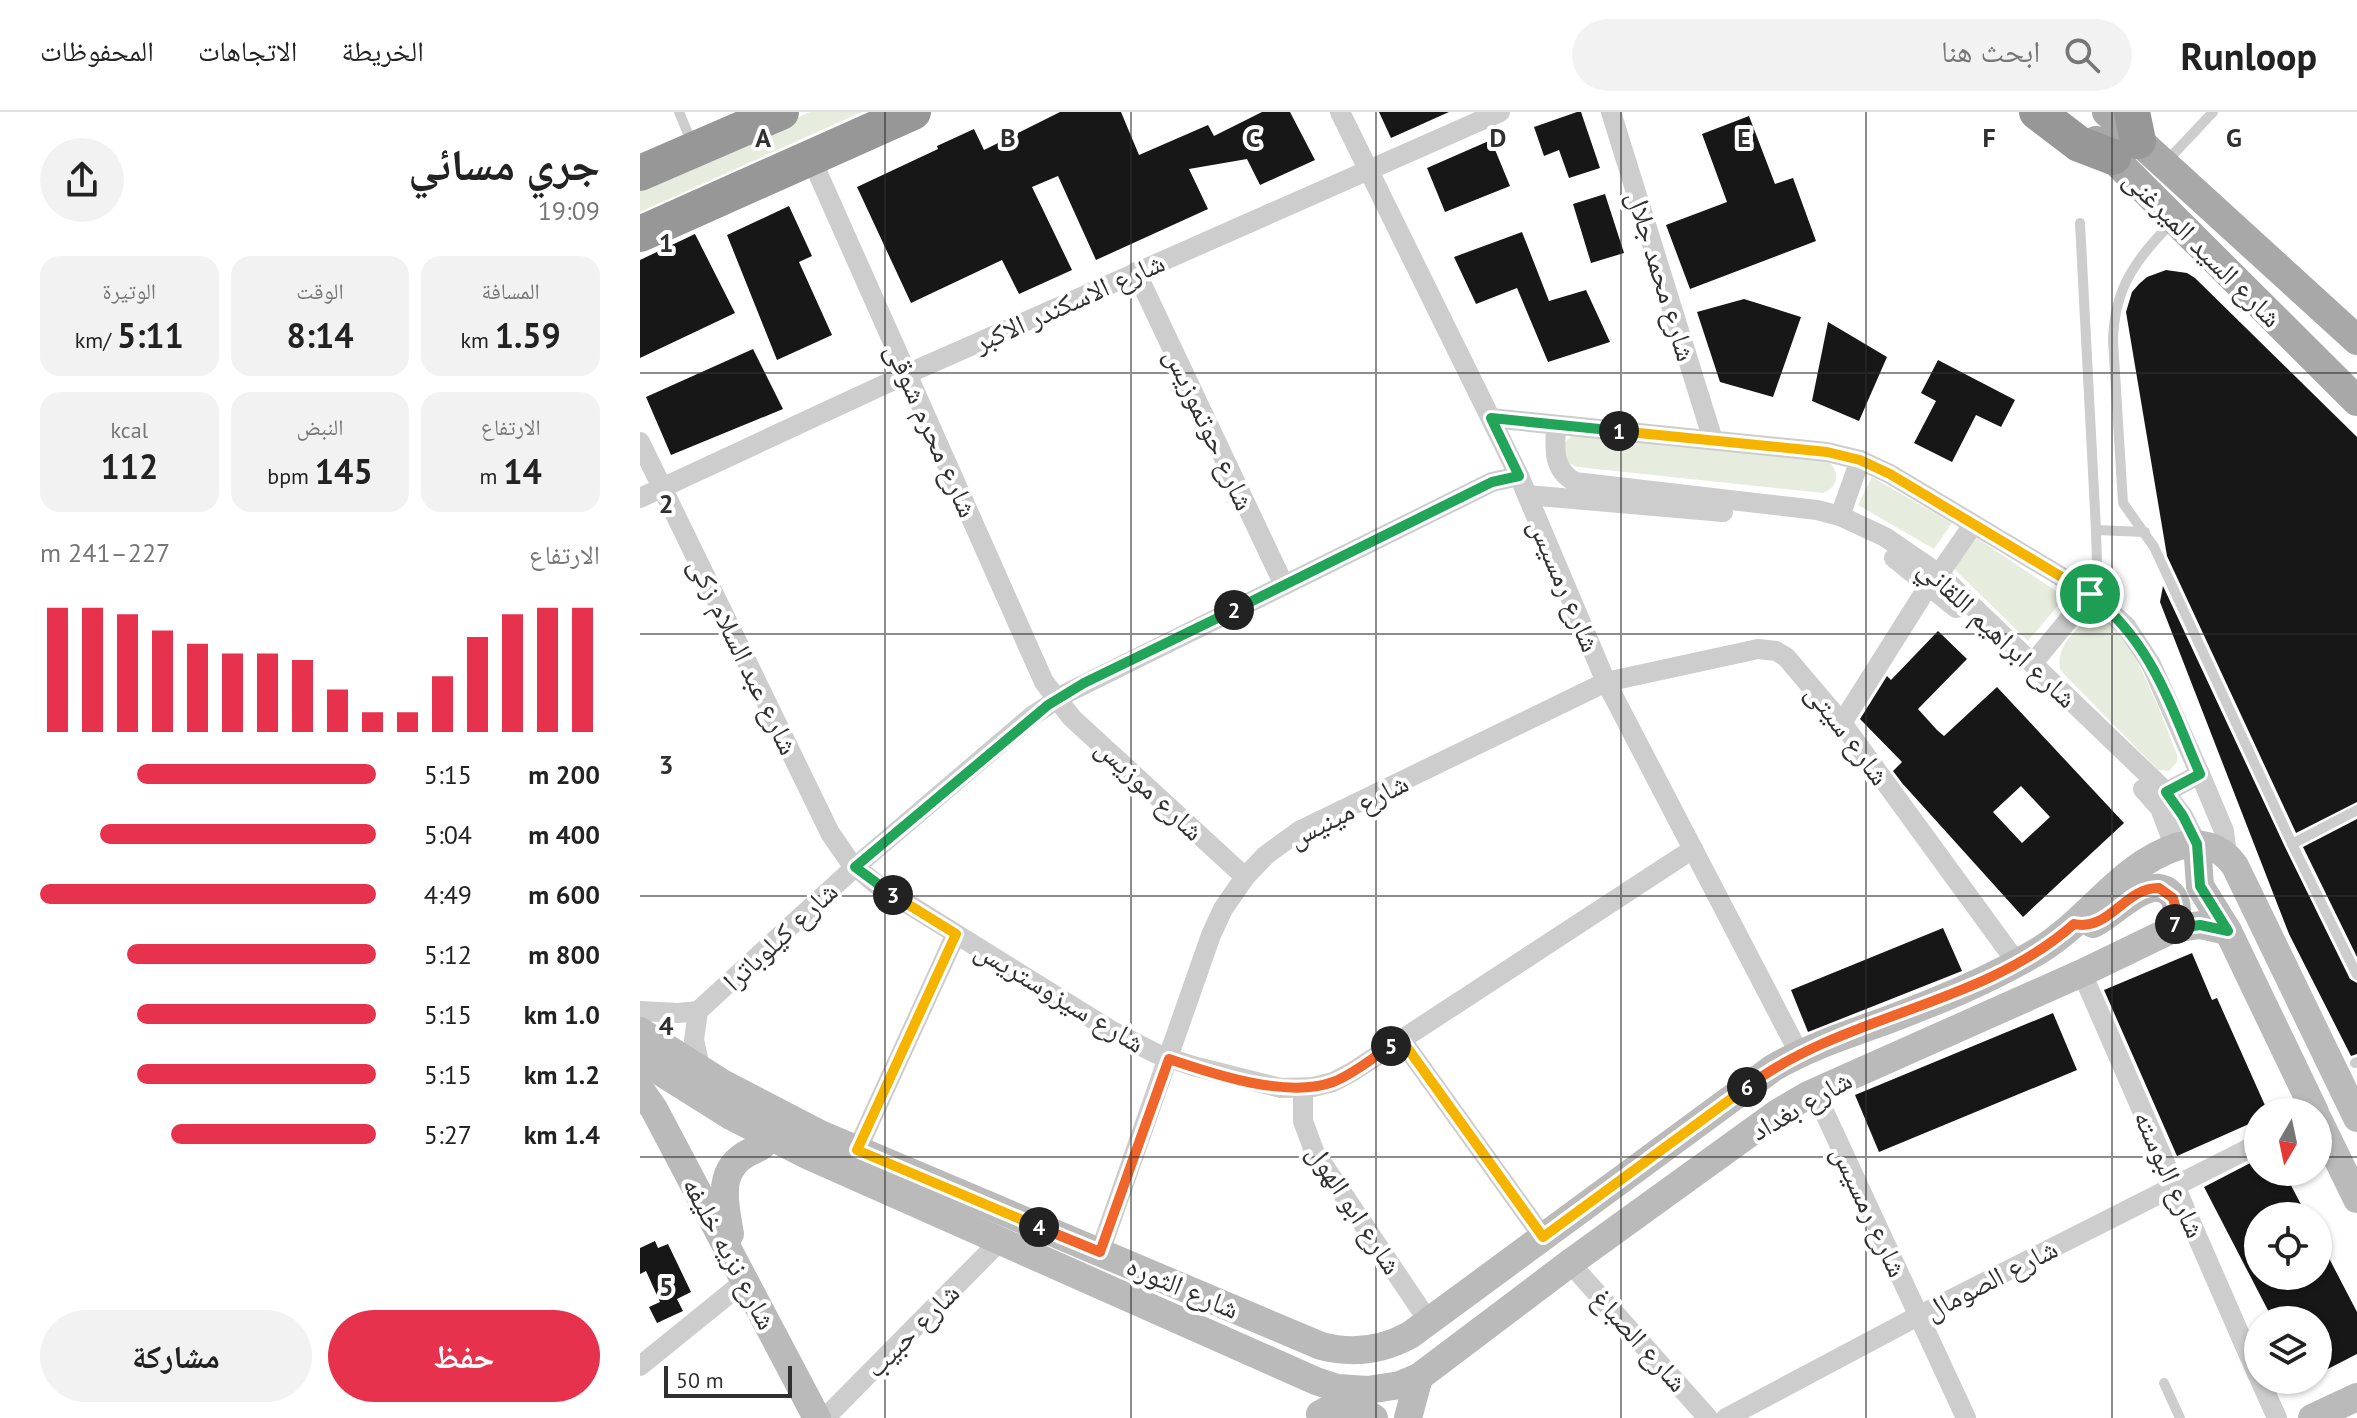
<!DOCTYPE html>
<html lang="ar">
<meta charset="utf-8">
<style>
:root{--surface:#fff;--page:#f2f2f2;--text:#222;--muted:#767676;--line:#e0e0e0;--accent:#e6324d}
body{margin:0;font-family:"PT Sans","Noto Naskh Arabic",sans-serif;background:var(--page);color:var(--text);direction:rtl;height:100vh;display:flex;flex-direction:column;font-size:30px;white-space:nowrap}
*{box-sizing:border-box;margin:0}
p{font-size:26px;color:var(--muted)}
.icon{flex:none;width:44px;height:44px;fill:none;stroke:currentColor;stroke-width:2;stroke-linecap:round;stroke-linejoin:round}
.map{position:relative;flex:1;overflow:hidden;direction:ltr}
.details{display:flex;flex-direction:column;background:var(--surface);width:640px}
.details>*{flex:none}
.needle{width:52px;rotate:189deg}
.controls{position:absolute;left:1604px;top:986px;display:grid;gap:16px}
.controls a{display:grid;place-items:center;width:88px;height:88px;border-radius:50%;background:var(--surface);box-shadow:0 2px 6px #0004;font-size:40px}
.scale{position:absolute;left:24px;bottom:20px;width:128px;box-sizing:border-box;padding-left:8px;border:4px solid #303030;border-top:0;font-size:22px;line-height:28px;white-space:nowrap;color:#303030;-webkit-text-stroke:6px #fff;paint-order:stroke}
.pin{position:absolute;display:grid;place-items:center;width:68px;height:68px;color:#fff;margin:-34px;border:4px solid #fff;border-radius:50%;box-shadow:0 2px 8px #0007}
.km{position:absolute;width:40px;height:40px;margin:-20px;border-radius:50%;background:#222;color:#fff;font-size:22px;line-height:40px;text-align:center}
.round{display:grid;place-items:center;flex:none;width:84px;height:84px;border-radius:42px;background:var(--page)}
.overview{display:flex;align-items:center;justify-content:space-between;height:136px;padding:0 40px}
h1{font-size:44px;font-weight:800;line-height:60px}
.metrics{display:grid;grid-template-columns:repeat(3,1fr);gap:12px;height:136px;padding:8px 40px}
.metrics div{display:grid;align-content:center;border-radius:20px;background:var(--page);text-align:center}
.metrics b{font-size:34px;font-weight:800}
.metrics small{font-size:22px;font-weight:400}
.metrics p{font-size:22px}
.chart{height:224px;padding:16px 40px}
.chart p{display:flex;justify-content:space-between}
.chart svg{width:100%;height:144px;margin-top:8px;stroke:var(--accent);stroke-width:6}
.button{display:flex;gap:16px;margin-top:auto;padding:16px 40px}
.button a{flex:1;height:92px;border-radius:48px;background:var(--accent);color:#fff;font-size:32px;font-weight:800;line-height:92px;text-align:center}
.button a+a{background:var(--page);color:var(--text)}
ul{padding:0 40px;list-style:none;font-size:26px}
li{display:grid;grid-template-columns:128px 96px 1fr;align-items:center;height:60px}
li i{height:20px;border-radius:10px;background:var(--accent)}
header{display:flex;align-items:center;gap:48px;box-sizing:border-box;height:112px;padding:0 40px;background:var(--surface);border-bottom:2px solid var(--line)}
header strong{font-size:38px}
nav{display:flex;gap:44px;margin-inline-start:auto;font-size:28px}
.search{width:560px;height:72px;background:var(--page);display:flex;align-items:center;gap:20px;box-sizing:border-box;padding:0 28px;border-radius:44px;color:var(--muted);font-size:30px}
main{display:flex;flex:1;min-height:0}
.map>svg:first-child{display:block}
.green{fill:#e7edde}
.building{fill:#171717;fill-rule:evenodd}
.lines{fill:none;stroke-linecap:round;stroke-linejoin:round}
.lane{stroke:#cdcdcd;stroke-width:10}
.street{stroke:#cdcdcd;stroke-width:20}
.secondary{stroke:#bababa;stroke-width:28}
.primary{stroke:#a8a8a8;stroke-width:30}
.highway{stroke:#979797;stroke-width:36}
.split-1-casing{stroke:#fff;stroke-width:16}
.split-2-casing{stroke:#fff;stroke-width:16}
.split-3-casing{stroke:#fff;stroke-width:16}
.split-4-casing{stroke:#fff;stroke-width:16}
.split-5-casing{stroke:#fff;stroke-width:16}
.split-6-casing{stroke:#fff;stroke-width:16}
.split-7-casing{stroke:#fff;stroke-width:16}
.split-8-casing{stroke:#fff;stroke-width:16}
.split-1{stroke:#f5b400;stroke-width:10}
.split-2{stroke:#22a559;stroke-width:10}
.split-3{stroke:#22a559;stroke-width:10}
.split-4{stroke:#f5b400;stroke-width:10}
.split-5{stroke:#f0652b;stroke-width:10}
.split-6{stroke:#f5b400;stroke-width:10}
.split-7{stroke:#f0652b;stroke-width:10}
.split-8{stroke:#22a559;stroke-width:10}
.grid{fill:none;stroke:#303030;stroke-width:2;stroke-opacity:0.55}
.labels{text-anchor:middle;stroke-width:8;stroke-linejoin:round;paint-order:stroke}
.street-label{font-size:28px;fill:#303030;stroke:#fff}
.grid-label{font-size:26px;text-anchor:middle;font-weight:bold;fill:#303030;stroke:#fff;stroke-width:8;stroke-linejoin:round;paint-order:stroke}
</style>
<header>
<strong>Runloop</strong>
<div class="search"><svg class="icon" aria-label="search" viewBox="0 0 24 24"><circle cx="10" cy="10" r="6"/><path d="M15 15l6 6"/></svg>ابحث هنا</div>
<nav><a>الخريطة</a><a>الاتجاهات</a><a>المحفوظات</a></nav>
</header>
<main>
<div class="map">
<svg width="1717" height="1306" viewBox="0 0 1717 1306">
<rect width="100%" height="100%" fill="#fff"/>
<g class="green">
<polygon points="170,0 222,0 0,100 0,76"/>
<path d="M933 323 1188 349C1200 359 1199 375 1183 381L937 355 927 350 925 330Z"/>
<polygon points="1232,365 1312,411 1294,437 1218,393"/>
<polygon points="1337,426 1425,485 1388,529 1312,455"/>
<path d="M1457 506C1489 509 1525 613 1537 642V650L1529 659 1518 658 1421 559C1413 538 1437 511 1457 506Z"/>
</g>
<g class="building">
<polygon points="420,0 481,0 499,43 568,13 574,24 622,0 650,0 675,48 620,73 607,47 549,57 568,97 456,148 418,64 392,75 432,158 379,182 362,148 271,191 217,75 298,37 297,34 334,17 344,38"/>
<polygon points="739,0 809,0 751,26"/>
<polygon points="937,0 941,0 960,56 929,66 919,38 904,44 894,15"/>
<polygon points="1109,4 1135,72 1153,66 1176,129 1050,177 1026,113 1087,90 1062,22"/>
<polygon points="851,28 870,74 805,100 787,56"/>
<polygon points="965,82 984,141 951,151 933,92"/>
<polygon points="149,94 172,144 159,150 192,223 137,248 87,123"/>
<polygon points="882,120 909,189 946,178 970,230 908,250 877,176 836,192 814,145"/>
<polygon points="55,122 95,201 0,246 0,148"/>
<polygon points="1526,158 1547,161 1555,166 1717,325 1717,690 1656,721 1527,444 1486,200 1492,180 1499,172 1507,165"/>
<polygon points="1104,187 1161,205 1133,285 1080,270 1057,200"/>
<polygon points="1188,210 1247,245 1219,309 1172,289"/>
<polygon points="113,237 143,297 31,343 6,285"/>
<polygon points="1298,248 1375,288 1361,315 1336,303 1312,350 1274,331 1296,289 1281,281"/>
<polygon points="1523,474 1645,735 1710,867 1717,871 1717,942 1711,944 1649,822 1520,490"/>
<path d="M1298 519 1327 547 1278 597 1297 618 1304 624 1357 575 1484 711 1383 805 1262 671 1253 659 1262 650 1220 607 1247 564 1251 568ZM1381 674 1410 705 1382 731 1353 700Z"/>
<polygon points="1717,707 1717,845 1663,735"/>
<polygon points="1303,816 1322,859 1168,920 1151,878"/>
<polygon points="1552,841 1572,888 1577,886 1628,1000 1618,1000 1618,1008 1537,1044 1464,878"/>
<polygon points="1413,901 1437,958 1239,1040 1215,983"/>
<polygon points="1618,1047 1618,1060 1644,1060 1667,1104 1618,1104 1618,1164 1678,1164 1678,1125 1717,1200 1717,1242 1678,1262 1678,1208 1633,1208 1564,1075"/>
<polygon points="15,1129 18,1136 28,1132 51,1180 37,1187 43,1199 17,1211 9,1195 20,1190 6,1159 0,1162 0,1136"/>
</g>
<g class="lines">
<g class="lane">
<polyline points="39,0 52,31"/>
<polyline points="1525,51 1573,0"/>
<path d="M1533 109C1497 147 1474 174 1473 229L1483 391 1514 435 1652 732"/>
<polyline points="1440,111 1456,418 1457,452 1450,482"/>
<polyline points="1456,418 1505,420"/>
<polyline points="1717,698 1652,732 1717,863"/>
<polyline points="1715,951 1717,950"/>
<polyline points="1524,1271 1540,1306"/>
</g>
<g class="street">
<polyline points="700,0 879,364 966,570 1159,941"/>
<polyline points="971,0 1073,328"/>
<polyline points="171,46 404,570 432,606 605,765"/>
<polyline points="496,160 644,473"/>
<polyline points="851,306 1187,340 1220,348 1250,362 1450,482 1486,514 1511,552 1560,662 1584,719 1587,744"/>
<path d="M916 313C915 336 912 357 935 370L1177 398 1200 404 1245 425 1299 462 1520 674 1543 704 1557 732"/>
<polyline points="0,330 190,721 210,750 236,772 472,919 517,942 553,954 641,976 673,975 693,970 712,960 1053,737"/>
<polyline points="887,383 1083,400"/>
<polyline points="0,386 267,262 860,0"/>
<polyline points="1200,404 1220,348"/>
<polyline points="1254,446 1316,496"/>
<polyline points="1299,462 1333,413"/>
<polyline points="1393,551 1450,482"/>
<polyline points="1202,611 1289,473"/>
<polyline points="1503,677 1520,696 1535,736"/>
<polyline points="1526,680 1560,662"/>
<polyline points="1442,861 1618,1264"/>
<polyline points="0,899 38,901 58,899 215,755 392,604 425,582 852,370 879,364"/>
<polyline points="58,899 54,928 61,959"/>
<polyline points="761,927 903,1125"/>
<polyline points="663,976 663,1009 674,1039 789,1210"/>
<polyline points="1175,980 1326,1306"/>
<polyline points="217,1038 316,822"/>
<polyline points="460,1140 571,823 583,797 605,765 626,743 659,719 966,570 1118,537 1136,539 1146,545 1202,611 1377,851"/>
<polyline points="930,1151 1068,1306"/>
<polyline points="0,1254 105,1169"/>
<polyline points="1620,1268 1637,1306"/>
<polyline points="185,1306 360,1129"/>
<polyline points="1086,1306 1278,1204 1618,1032"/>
</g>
<g class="secondary">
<polyline points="1557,732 1560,774 1588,819 1675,1000"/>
<path d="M1453 812C1473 804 1514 755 1534 786 1539 796 1537 808 1533 817"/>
<path d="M0 919 84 972 180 1022 681 1234C712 1242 741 1239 770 1223L1133 956C1169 935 1206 923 1245 909 1298 889 1352 867 1400 838 1449 808 1480 754 1536 735 1559 728 1581 734 1595 754L1717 1006"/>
<polyline points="0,947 89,1003 169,1044 676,1269 697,1276 728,1278 760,1273 779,1265 930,1151 1136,1002 1168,983 1442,861 1533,817 1560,813 1588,819"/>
<polyline points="0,977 14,997 177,1306"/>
<polyline points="1678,1007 1717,1087"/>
<path d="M90 1122C85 1092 75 1057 110 1040 120 1035 124 1035 128 1024"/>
<path d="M680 1302C699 1291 717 1292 734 1306"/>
<polyline points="768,1306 779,1265"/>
<polyline points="1672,1306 1717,1285"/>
</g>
<g class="primary">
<polyline points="1467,0 1717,228"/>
<polyline points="1456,29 1717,289"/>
</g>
<g class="highway">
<polyline points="1397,0 1439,32 1473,45"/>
<polyline points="1492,0 1498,29"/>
<polyline points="0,61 141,0"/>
<polyline points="0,122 273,0"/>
</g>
</g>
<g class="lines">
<g class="split-1-casing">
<polyline id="split-1" points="979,319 1187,340 1220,348 1250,362 1450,482"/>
</g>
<g class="split-2-casing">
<polyline id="split-2" points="594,498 852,370 879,364 851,306 979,319"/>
</g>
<g class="split-3-casing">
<polyline id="split-3" points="253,783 215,755 408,593 444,571 594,498"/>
</g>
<g class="split-4-casing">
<polyline id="split-4" points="253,783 316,822 217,1038 399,1115"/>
</g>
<g class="split-5-casing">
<path id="split-5" d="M399 1115 460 1140 529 947C573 962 647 987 693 970 714 962 732 946 751 934"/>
</g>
<g class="split-6-casing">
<polyline id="split-6" points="751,934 761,927 903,1125 1107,975"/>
</g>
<g class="split-7-casing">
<path id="split-7" d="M1107 975C1205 901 1340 895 1434 812 1469 820 1485 775 1519 776L1533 786 1537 801 1535 812"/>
</g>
<g class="split-8-casing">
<path id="split-8" d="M1450 482C1512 530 1530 593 1560 662L1526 680 1543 704 1557 732 1560 774 1588 819 1560 813 1533 817 1535 812"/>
</g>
<use href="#split-1" class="split-1"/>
<use href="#split-2" class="split-2"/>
<use href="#split-3" class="split-3"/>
<use href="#split-4" class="split-4"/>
<use href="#split-5" class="split-5"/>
<use href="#split-6" class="split-6"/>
<use href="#split-7" class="split-7"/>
<use href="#split-8" class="split-8"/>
</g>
<path class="grid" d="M245 0V1306M491 0V1306M736 0V1306M981 0V1306M1226 0V1306M1472 0V1306M0 261H1717M0 522H1717M0 784H1717M0 1045H1618M1678 1045H1717"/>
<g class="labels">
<g class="street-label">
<text transform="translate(1563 136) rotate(45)" y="10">شارع السيد الميرغنى</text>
<text transform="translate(1022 164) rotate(73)" y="10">شارع محمد جلال</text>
<text transform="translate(429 190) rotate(-24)" y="10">شارع الاسكندر الاكبر</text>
<text transform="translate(570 317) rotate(65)" y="10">شارع حوتموزيس</text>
<text transform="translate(292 318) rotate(66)" y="10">شارع محرم شوقى</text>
<text transform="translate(925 473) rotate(67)" y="10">شارع رمسيس</text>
<text transform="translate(1358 521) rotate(43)" y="10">شارع ابراهيم اللقاني</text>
<text transform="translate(104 544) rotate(64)" y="10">شارع عبد السلام زكى</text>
<text transform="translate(1208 622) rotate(53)" y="10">شارع سيتى</text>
<text transform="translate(510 677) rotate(43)" y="10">شارع موزيس</text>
<text transform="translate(708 698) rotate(-27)" y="10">شارع مينيس</text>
<text transform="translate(140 824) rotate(-43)" y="10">شارع كيلوباترا</text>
<text transform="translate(420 884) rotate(31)" y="10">شارع سيزوستريس</text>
<text transform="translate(1161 993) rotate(-30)" y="10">شارع بغداد</text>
<text transform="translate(1530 1062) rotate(66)" y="10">شارع البوسته</text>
<text transform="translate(715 1097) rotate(57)" y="10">شارع ابو الهول</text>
<text transform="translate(1230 1099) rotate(65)" y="10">شارع رمسيس</text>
<text transform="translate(90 1141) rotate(62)" y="10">شارع نزيه خليفه</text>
<text transform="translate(1351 1167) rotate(-27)" y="10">شارع الصومال</text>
<text transform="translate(543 1175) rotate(23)" y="10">شارع الثوره</text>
<text transform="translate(272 1218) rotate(-45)" y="10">شارع حبيب</text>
<text transform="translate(1000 1228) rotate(48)" y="10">شارع الصباغ</text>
</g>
</g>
<g class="grid-label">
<text x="123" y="35">A</text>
<text x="368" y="35">B</text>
<text x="613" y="35">C</text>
<text x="858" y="35">D</text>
<text x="1104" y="35">E</text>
<text x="1349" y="35">F</text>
<text x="1594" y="35">G</text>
<text x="26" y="140">1</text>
<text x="26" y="401">2</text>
<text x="26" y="662">3</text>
<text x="26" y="923">4</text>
<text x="26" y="1184">5</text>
</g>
</svg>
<div class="controls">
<a><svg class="needle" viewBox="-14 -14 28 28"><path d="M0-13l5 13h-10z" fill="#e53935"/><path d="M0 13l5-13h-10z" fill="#767676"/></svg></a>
<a><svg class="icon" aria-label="locate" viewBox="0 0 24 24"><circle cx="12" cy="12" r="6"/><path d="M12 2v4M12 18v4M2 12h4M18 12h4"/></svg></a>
<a><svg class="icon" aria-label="layers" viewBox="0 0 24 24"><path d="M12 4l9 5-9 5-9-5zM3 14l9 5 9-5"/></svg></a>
</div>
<div class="scale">50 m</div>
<div class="pin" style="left:1450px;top:482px;background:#1e9e55"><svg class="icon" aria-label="arrive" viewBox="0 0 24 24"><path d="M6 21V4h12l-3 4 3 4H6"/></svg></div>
<b class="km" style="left:979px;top:319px">1</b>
<b class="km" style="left:594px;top:498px">2</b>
<b class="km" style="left:253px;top:783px">3</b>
<b class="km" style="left:399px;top:1115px">4</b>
<b class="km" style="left:751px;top:934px">5</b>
<b class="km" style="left:1107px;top:975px">6</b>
<b class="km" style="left:1535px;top:812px">7</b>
</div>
<section class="details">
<div class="overview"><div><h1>جري مسائي</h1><p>19:09</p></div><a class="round"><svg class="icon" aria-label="share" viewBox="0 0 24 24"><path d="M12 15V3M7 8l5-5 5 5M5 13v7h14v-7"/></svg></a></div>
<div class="metrics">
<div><p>المسافة</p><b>1.59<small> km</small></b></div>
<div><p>الوقت</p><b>8:14</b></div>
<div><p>الوتيرة</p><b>5:11<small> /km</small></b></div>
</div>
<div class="metrics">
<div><p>الارتفاع</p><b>14<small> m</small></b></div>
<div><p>النبض</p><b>145<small> bpm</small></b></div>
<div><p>kcal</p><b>112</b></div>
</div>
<div class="chart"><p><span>الارتفاع</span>227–241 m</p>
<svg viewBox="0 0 160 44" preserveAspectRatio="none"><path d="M5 44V6M15 44V6M25 44V8M35 44V13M45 44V17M55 44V20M65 44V20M75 44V22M85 44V31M95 44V38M105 44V38M115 44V27M125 44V15M135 44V8M145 44V6M155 44V6"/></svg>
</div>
<ul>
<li><b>200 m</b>5:15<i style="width:71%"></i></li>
<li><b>400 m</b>5:04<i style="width:82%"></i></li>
<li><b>600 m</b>4:49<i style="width:100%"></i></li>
<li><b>800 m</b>5:12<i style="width:74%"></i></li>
<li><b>1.0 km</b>5:15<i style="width:71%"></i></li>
<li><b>1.2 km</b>5:15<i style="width:71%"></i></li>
<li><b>1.4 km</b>5:27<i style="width:61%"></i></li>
</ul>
<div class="button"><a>حفظ</a><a>مشاركة</a></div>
</section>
</main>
